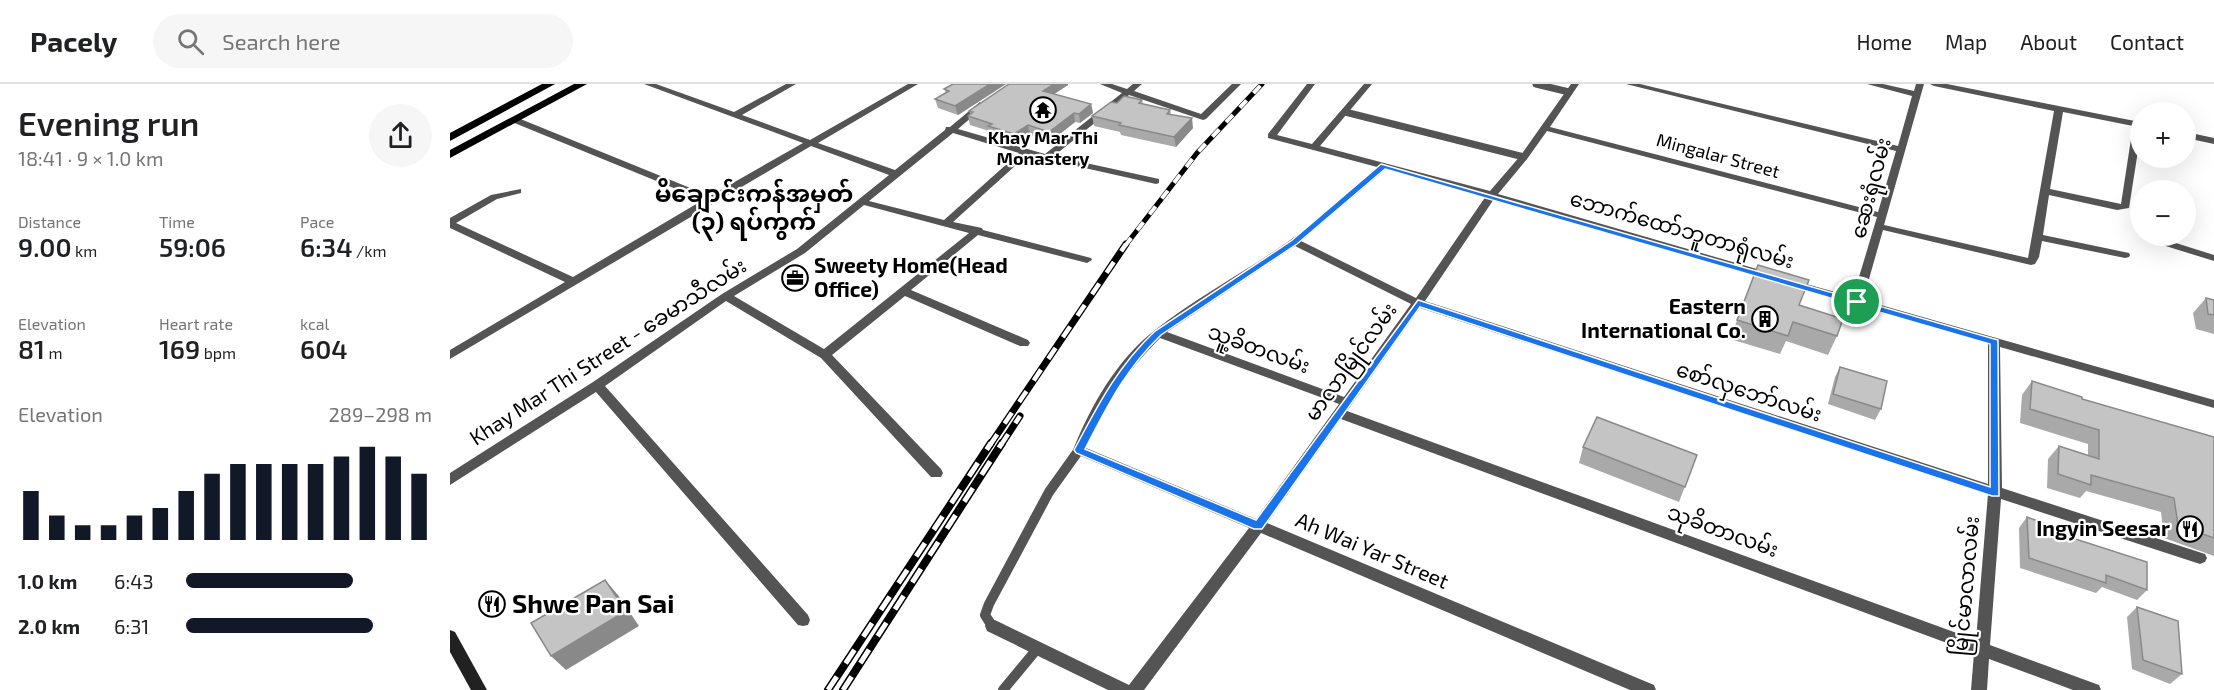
<!DOCTYPE html>
<meta charset="utf-8">
<style>
:root{--surface:#fff;--page:#f6f6f6;--text:#202124;--muted:#757577;--line:#e0e0e0;--accent:#111827}
body{margin:0;font-family:"Exo 2","Noto Sans Myanmar",sans-serif;background:var(--page);color:var(--text);height:100vh;display:flex;flex-direction:column;font-size:22px;white-space:nowrap}
*{box-sizing:border-box;margin:0}
p{font-size:20px;color:var(--muted)}
.icon{flex:none;width:33px;height:33px;fill:none;stroke:currentColor;stroke-width:2;stroke-linecap:round;stroke-linejoin:round}
.map{position:relative;flex:1;overflow:hidden}
.side{display:flex;flex-direction:column;background:var(--surface);width:450px}
.side>*{flex:none}
.buttons{position:absolute;left:1680px;top:18px;display:grid;gap:12px}
.buttons a{display:grid;place-items:center;width:66px;height:66px;border-radius:50%;background:var(--surface);box-shadow:0 6px 24px #0002;font-size:30px}
.pin{position:absolute;display:grid;place-items:center;width:51px;height:51px;color:#fff;margin:-26px;border:3px solid #fff;border-radius:50%;box-shadow:0 2px 6px #0007}
.round{display:grid;place-items:center;flex:none;width:63px;height:63px;border-radius:32px;background:var(--page)}
.overview{display:flex;align-items:center;justify-content:space-between;height:102px;padding:0 18px}
h1{font-size:33px;font-weight:600;line-height:45px}
.metrics{display:grid;grid-template-columns:repeat(3,1fr);gap:9px;height:102px;padding:6px 18px}
.metrics div{display:grid;align-content:center}
.metrics b{font-size:26px;font-weight:600}
.metrics small{font-size:16px;font-weight:400}
.metrics p{font-size:16px}
.chart{height:168px;padding:12px 18px}
.chart p{display:flex;justify-content:space-between}
.chart svg{width:100%;height:108px;margin-top:6px;stroke:var(--accent);stroke-width:6}
ul{padding:0 18px;list-style:none;font-size:20px}
li{display:grid;grid-template-columns:96px 72px 1fr;align-items:center;height:45px}
li i{height:15px;border-radius:8px;background:var(--accent)}
header{display:flex;align-items:center;gap:36px;box-sizing:border-box;height:84px;padding:0 30px;background:var(--surface);border-bottom:2px solid var(--line)}
header strong{font-size:28px}
nav{display:flex;gap:33px;margin-inline-start:auto;font-size:21px}
.search{width:420px;height:54px;background:var(--page);display:flex;align-items:center;gap:15px;box-sizing:border-box;padding:0 21px;border-radius:33px;color:var(--muted);font-size:22px}
main{display:flex;flex:1;min-height:0}
.map>svg:first-child{display:block}
.lines{fill:none;stroke-linecap:round;stroke-linejoin:round}
.lane-far1{stroke:#545454;stroke-width:7}
.lane{stroke:#545454;stroke-width:10}
.street{fill:#545454;fill-rule:evenodd}
.secondary{fill:#212121;fill-rule:evenodd}
.primary{fill:#000;fill-rule:evenodd}
.rail-far2-casing{stroke:#000;stroke-width:5}
.rail-far1-casing{stroke:#000;stroke-width:7}
.rail-casing{stroke:#000;stroke-width:8}
.rail-far2{stroke:#fff;stroke-width:4;stroke-dasharray:10;stroke-linecap:butt}
.rail-far1{stroke:#fff;stroke-width:4.5;stroke-dasharray:13;stroke-linecap:butt}
.rail{stroke:#fff;stroke-width:5;stroke-dasharray:16;stroke-linecap:butt}
.wall{fill:#a9a9a9}
.shaded-wall{fill:#898989}
.building{fill:#c4c4c4;stroke:#898989;stroke-width:1.5}
.route{fill:#1a73e8;stroke:#fff;stroke-width:1.5;fill-rule:evenodd}
.labels{text-anchor:middle;stroke-width:4.5;stroke-linejoin:round;paint-order:stroke}
.far-poi-label{font-size:18px;font-weight:bold;fill:#000;stroke:#fff}
.far-street-label{font-size:18px;fill:#000;stroke:#fff}
.street-label{font-size:21px;fill:#000;stroke:#fff}
.poi-label{font-size:21px;font-weight:bold;fill:#000;stroke:#fff;text-anchor:end}
.quarter-label{font-size:24px;font-weight:bold;fill:#000;stroke:#fff}
.near-poi-label{font-size:26px;font-weight:bold;fill:#000;stroke:#fff;text-anchor:start}
</style>
<header>
<strong>Pacely</strong>
<div class="search"><svg class="icon" aria-label="search" viewBox="0 0 24 24"><circle cx="10" cy="10" r="6"/><path d="M15 15l6 6"/></svg>Search here</div>
<nav><a>Home</a><a>Map</a><a>About</a><a>Contact</a></nav>
</header>
<main>
<section class="side">
<div class="overview"><div><h1>Evening run</h1><p>18:41 · 9 × 1.0 km</p></div><a class="round"><svg class="icon" aria-label="share" viewBox="0 0 24 24"><path d="M12 15V3M7 8l5-5 5 5M5 13v7h14v-7"/></svg></a></div>
<div class="metrics">
<div><p>Distance</p><b>9.00<small> km</small></b></div>
<div><p>Time</p><b>59:06</b></div>
<div><p>Pace</p><b>6:34<small> /km</small></b></div>
</div>
<div class="metrics">
<div><p>Elevation</p><b>81<small> m</small></b></div>
<div><p>Heart rate</p><b>169<small> bpm</small></b></div>
<div><p>kcal</p><b>604</b></div>
</div>
<div class="chart"><p><span>Elevation</span>289–298 m</p>
<svg viewBox="0 0 160 44" preserveAspectRatio="none"><path d="M5 44V24M15 44V34M25 44V38M35 44V38M45 44V34M55 44V31M65 44V24M75 44V17M85 44V13M95 44V13M105 44V13M115 44V13M125 44V10M135 44V6M145 44V10M155 44V17"/></svg>
</div>
<ul>
<li><b>1.0 km</b>6:43<i style="width:68%"></i></li>
<li><b>2.0 km</b>6:31<i style="width:76%"></i></li>
</ul>
</section>
<div class="map">
<svg width="1764" height="606" viewBox="0 0 1764 606">
<rect width="100%" height="100%" fill="#fff"/>
<g class="lines">
<g class="lane-far1">
<polyline points="1086,0 1119,8"/>
<polyline points="895,28 1074,73"/>
</g>
<g class="lane">
<polyline points="542,542 535,531 539,520 599,408 629,366"/>
<polyline points="553,606 587,565"/>
</g>
<g class="street">
<path d="M194 0H206L284 28 336 0H346L292 31 360 56 458 0H468L368 59 445 86 495 46 496 43H500L530 18 537 20 508 45 595 70 672 9 650 0H662L677 5 683 0H692L684 7 751 30 782 0H791L756 35 753 36 679 11 604 72 709 95V99L706 100 577 71 503 138 532 144 533 146 641 174 642 176 637 179 528 151 461 206 578 256 580 259 578 262H570L455 212 382 271 491 385 493 389 491 393H481L371 274 276 217 155 302 358 531 360 536 358 541 353 542 348 541 146 308 0 401V389L143 298 272 210 347 165 439 91 361 62 0 275V266L115 198 0 144V134L41 111 71 105V109L47 115 6 139 123 193 253 116 62 38V34H68L260 112 353 59ZM503 49 569 69 494 136 419 117ZM414 121 519 149 374 265 284 212 355 169Z"/>
<path d="M857 0H865L827 51 862 60 914 0H922L870 62 1040 107 1071 71 1121 0H1129L1100 43 1428 128 1446 67 1176 0H1190L1448 62 1462 12 1417 0H1433L1464 7 1466 0H1474L1434 141 1578 174 1604 27 1484 2 1480 0H1497L1690 38V54L1679 124 1667 126 1599 111 1593 151 1679 169 1680 171 1679 173 1675 174 1592 157 1589 173 1585 180 1581 181 1433 146 1413 216 1764 316V324L1550 263 1552 404 1755 470 1757 474 1755 478 1750 480 1551 415 1540 561 1649 601 1651 606H1623L1539 575 1537 606H1521L1524 569 891 335 817 439 1204 601 1206 606H1180L811 449 694 606H658L537 547 535 542 537 537 542 535 547 537 679 601 799 444 624 369 623 366C640 323 667 275 705 246 747 213 795 188 839 157 870 135 898 108 927 83L818 54V50ZM1613 28 1683 42 1671 120 1600 105ZM1097 47 1427 133 1403 213 1342 196 1337 199 1338 201 1538 259V400L975 217 1044 115 1316 194H1324L1325 192 1324 190 1048 110 1077 75ZM936 85 1036 112 966 214 851 157ZM845 162 961 220 894 313 717 248ZM970 224 1538 410 1526 556 897 327ZM710 254 889 320 806 435 636 364C653 322 678 286 710 254Z"/>
<polygon points="1736,48 1764,54 1764,60 1736,54"/>
<polygon points="1710,154 1764,171 1764,177 1706,159 1705,157"/>
</g>
<polygon class="secondary" points="0,546 5,548 37,606 21,606 0,568"/>
<g class="primary">
<polygon points="92,0 105,0 0,57 0,49"/>
<polygon points="124,0 137,0 0,74 0,66"/>
</g>
<g class="rail-far2-casing">
<polyline id="rail-far2" points="675,162 747,69 812,0"/>
</g>
<g class="rail-far1-casing">
<g id="rail-far1">
<polyline points="540,361 676,160"/>
<polyline points="551,361 570,332"/>
</g>
</g>
<g class="rail-casing">
<g id="rail">
<polyline points="378,606 541,359"/>
<polyline points="393,606 552,359"/>
</g>
</g>
<use href="#rail-far2" class="rail-far2"/>
<use href="#rail-far1" class="rail-far1"/>
<use href="#rail" class="rail"/>
</g>
<g class="wall">
<polygon points="503,0 556,0 508,31 488,24 485,15 496,9 494,5"/>
<polygon points="559,0 618,0 618,1 604,10 641,20 643,29 630,39 625,38 601,57 580,51 566,59 540,52 539,47 520,41 518,32 520,30 519,27"/>
<polygon points="692,16 693,20 720,26 721,30 743,44 726,63 671,51 670,48 644,42 642,32 667,19"/>
<polygon points="1308,181 1349,221 1387,252 1378,271 1336,257 1330,270 1280,255"/>
<polygon points="1756,214 1764,216 1764,250 1746,245 1743,229"/>
<polygon points="1390,283 1431,325 1425,336 1378,320 1385,293"/>
<polygon points="1582,297 1632,315 1764,353 1764,472 1714,454 1711,428 1636,407 1630,414 1597,404 1598,375 1609,362 1638,371 1638,360 1570,339 1572,311"/>
<polygon points="1133,363 1247,371 1229,418 1129,379"/>
<polygon points="1577,433 1616,452 1697,506 1687,516 1652,503 1646,509 1570,484 1569,444"/>
<polygon points="1687,523 1732,590 1720,600 1682,585 1677,533"/>
</g>
<g class="shaded-wall">
<polygon points="540,0 556,0 508,31 505,22"/>
<polygon points="604,0 618,0 618,1 595,16 593,7"/>
<polygon points="641,20 643,29 630,39 629,30"/>
<polygon points="624,29 625,38 601,57 599,48"/>
<polygon points="742,34 743,44 726,63 724,53"/>
<polygon points="578,41 580,51 566,59 564,50"/>
<polygon points="155,496 168,511 189,542 116,586 101,572"/>
</g>
<g class="building">
<polygon points="503,0 540,0 505,22 485,15 499,7 494,5"/>
<polygon points="559,0 604,0 593,7 641,20 629,30 624,29 599,48 578,41 564,50 538,42 542,40 518,32 523,28 519,27"/>
<polygon points="674,12 692,16 689,19 720,26 717,30 742,34 724,53 669,41 671,39 642,32 661,18 667,19"/>
<polygon points="1308,181 1359,196 1349,221 1393,235 1387,252 1343,238 1338,252 1287,236"/>
<polygon points="1756,214 1764,216 1764,231 1758,230"/>
<polygon points="1390,283 1437,297 1431,325 1383,310"/>
<polygon points="1582,297 1632,313 1632,315 1764,353 1764,454 1728,441 1724,414 1641,391 1641,401 1608,390 1609,362 1649,375 1649,346 1580,325"/>
<polygon points="1147,333 1247,371 1235,403 1133,363"/>
<polygon points="1577,433 1616,448 1616,452 1697,478 1697,506 1656,491 1656,499 1579,474"/>
<polygon points="155,496 176,527 101,572 81,539"/>
<polygon points="1687,523 1728,537 1732,590 1693,576"/>
</g>
<path class="route" d="M931 80 1548 256 1549 412H1542L970 223 812 445H804L626 369 624 366C648 321 667 283 705 247L841 157ZM935 85 1540 260V403L968 216 806 436 635 365C658 321 675 286 711 251L847 160Z"/>
<defs>
<g id="temple-ring" transform="scale(1.35)"><circle r="9.5" fill="#fff" stroke="#000" stroke-width="1.5"/><path d="M0-6L5-2H3V0L6.5 2.5H4V6H1.5V3h-3V6H-4V2.5H-6.5L-3 0V-2H-5Z" fill="#000"/></g>
<g id="office-ring" transform="scale(1.35)"><circle r="9.5" fill="#fff" stroke="#000" stroke-width="1.5"/><path d="M-6-3h4V-5.5h4V-3h4V5H-6ZM-1-4.5V-3h2v-1.5ZM-6 0V1H6V0Z" fill="#000"/></g>
<g id="building-ring" transform="scale(1.35)"><circle r="9.5" fill="#fff" stroke="#000" stroke-width="1.5"/><path d="M-4-6H4V6H1V3H-1V6H-4ZM-2.5-4.3h1.7v1.8h-1.7ZM.8-4.3h1.7v1.8H.8ZM-2.5-1h1.7V.8h-1.7ZM.8-1h1.7V.8H.8Z" fill="#000"/></g>
<g id="restaurant-ring" transform="scale(1.35)"><circle r="9.5" fill="#fff" stroke="#000" stroke-width="1.5"/><path d="M-5-6h1v4h1v-4h1v4h1v-4h1v5L-1.5 .5V6h-2V.5L-5-1ZM5-6V6H3V1.5H1.5Q1.5-4 5-6Z" fill="#000"/></g>
</defs>
<g fill-rule="evenodd">
<use href="#temple-ring" x="593" y="26"/>
<use href="#office-ring" x="345" y="194"/>
<use href="#building-ring" x="1315" y="235"/>
<use href="#restaurant-ring" x="1740" y="445"/>
<use href="#restaurant-ring" x="42" y="520"/>
</g>
<g class="labels">
<g class="far-poi-label">
<text x="593" y="60">Khay Mar Thi<tspan x="593" dy="21">Monastery</tspan></text>
</g>
<g class="far-street-label">
<text transform="translate(1268 72) rotate(15)" y="6">Mingalar Street</text>
</g>
<g class="street-label">
<text transform="translate(1421 104) rotate(-75)" y="7">ဆေးရုံလမ်း</text>
<text transform="translate(1232 146) rotate(16)" y="7">ဘောက်ထော်ဘူတာရုံလမ်း</text>
<text transform="translate(809 265) rotate(20)" y="7">သူ့ခိတလမ်း</text>
<text transform="translate(158 268) rotate(-33)" y="7">Khay Mar Thi Street - ခေမာသီလမ်း</text>
<text transform="translate(901 278) rotate(-54)" y="7">မာလာမြိုင်လမ်း</text>
<text transform="translate(1299 308) rotate(18)" y="7">စော်လှဘော်လမ်း</text>
<text transform="translate(1273 447) rotate(20)" y="7">သုခိတာလမ်း</text>
<text transform="translate(922 467) rotate(23)" y="7">Ah Wai Yar Street</text>
<text transform="translate(1516 502) rotate(-85)" y="7">မြိုင်မာလာလမ်း</text>
</g>
<g class="poi-label">
<text x="364" y="189" text-anchor="start">Sweety Home(Head<tspan x="364" dy="24">Office)</tspan></text>
<text x="1296" y="230">Eastern<tspan x="1296" dy="24">International Co.</tspan></text>
<text x="1720" y="452">Ingyin Seesar</text>
</g>
<g class="quarter-label">
<text x="304" y="118">မိချောင်းကန်အမှတ်<tspan x="304" dy="28">(၃) ရပ်ကွက်</tspan></text>
</g>
<g class="near-poi-label">
<text x="62" y="529">Shwe Pan Sai</text>
</g>
</g>
</svg>
<div class="buttons">
<a>+</a>
<a>−</a>
</div>
<div class="pin" style="left:1407px;top:218px;background:#1e9e55"><svg class="icon" aria-label="arrive" viewBox="0 0 24 24"><path d="M6 21V4h12l-3 4 3 4H6"/></svg></div>
</div>
</main>
